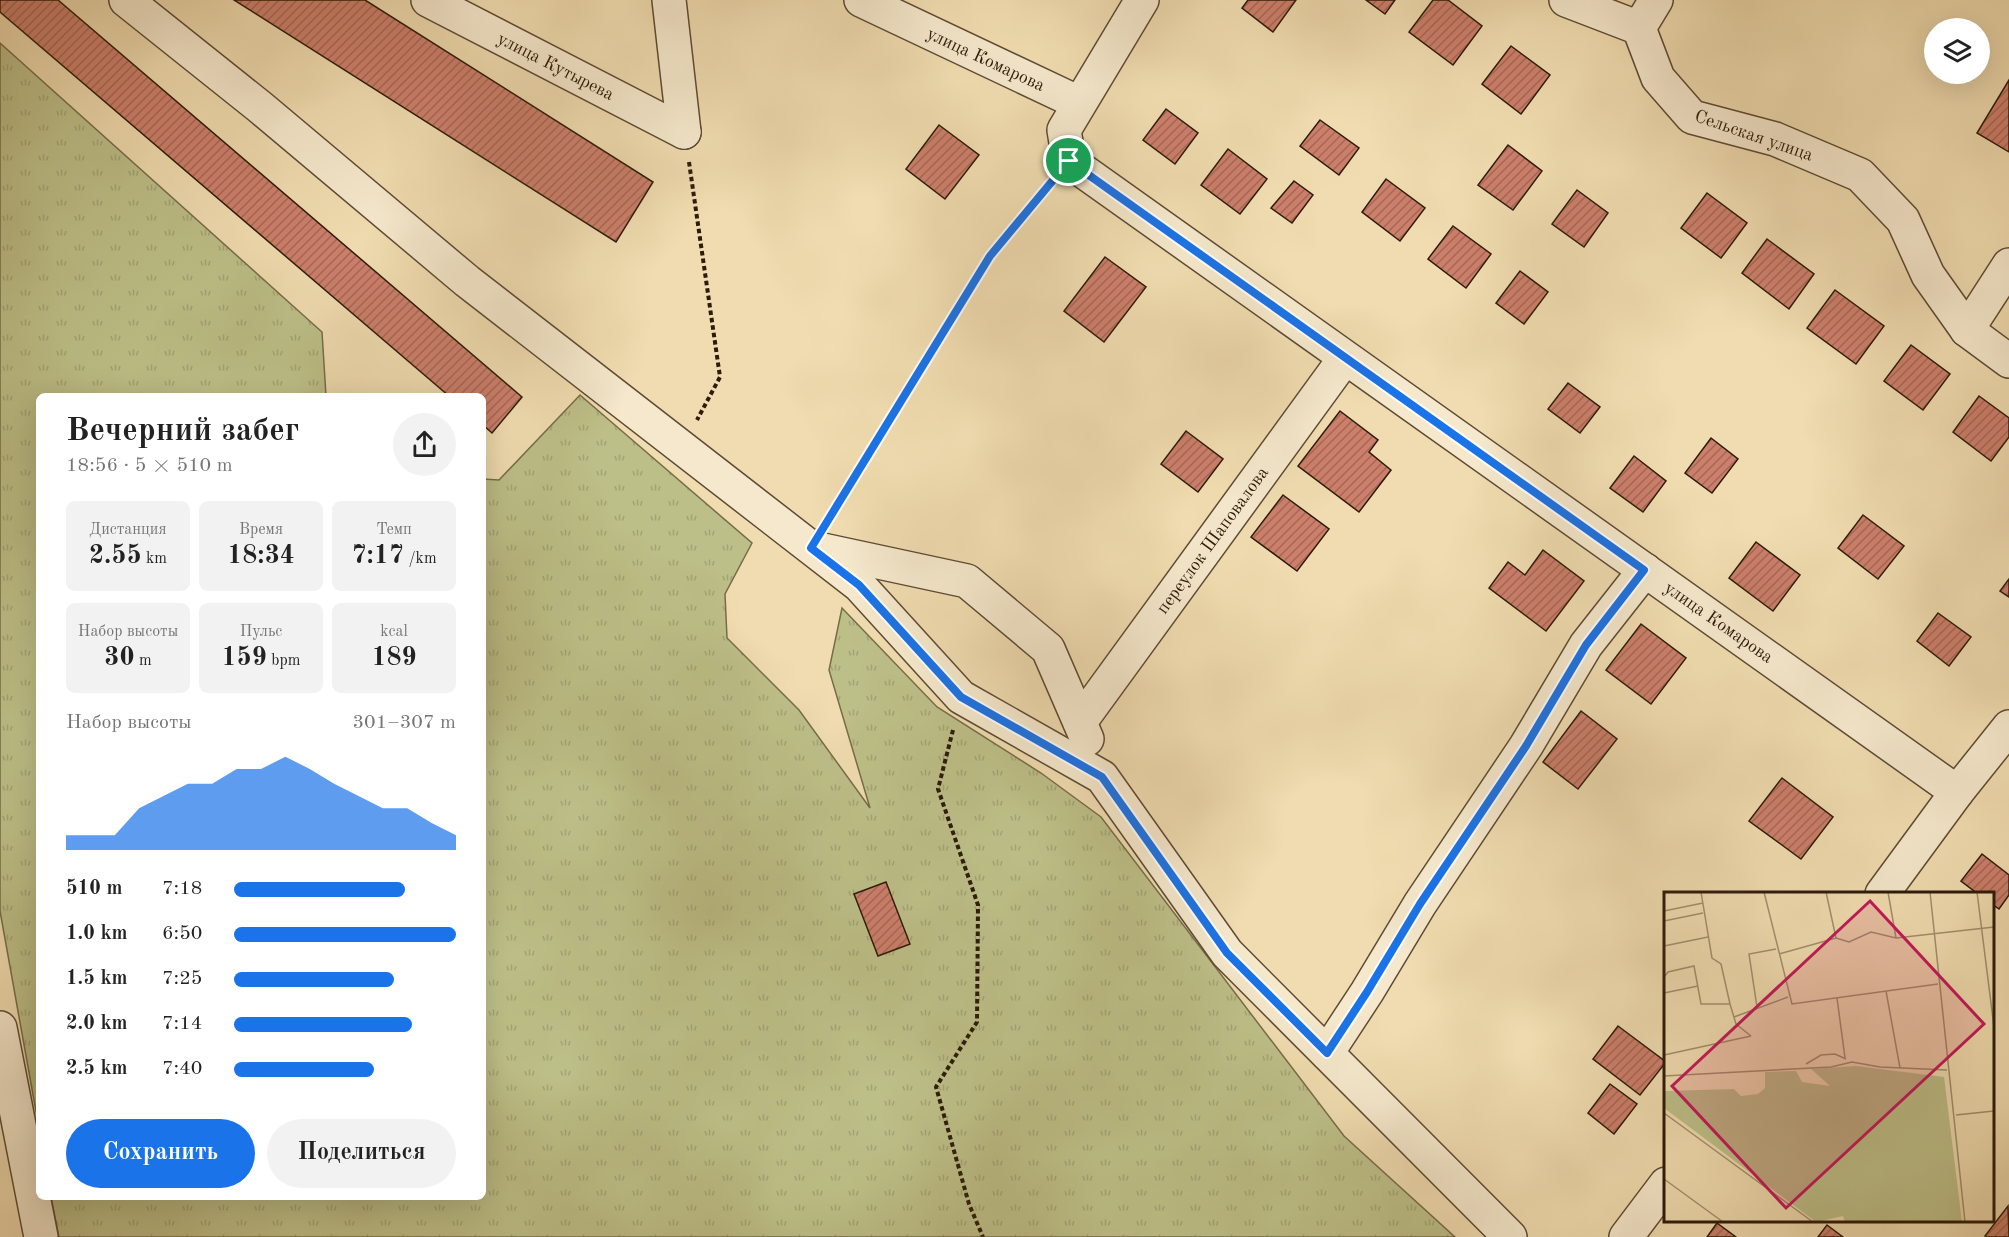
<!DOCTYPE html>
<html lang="ru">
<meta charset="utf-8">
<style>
:root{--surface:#fff;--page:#f2f2f2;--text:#222;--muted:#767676;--accent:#1a73e8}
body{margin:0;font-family:"Old Standard TT",serif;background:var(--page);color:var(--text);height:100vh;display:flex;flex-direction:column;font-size:22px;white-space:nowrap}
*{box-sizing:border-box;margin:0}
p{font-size:20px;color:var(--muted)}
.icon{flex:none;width:33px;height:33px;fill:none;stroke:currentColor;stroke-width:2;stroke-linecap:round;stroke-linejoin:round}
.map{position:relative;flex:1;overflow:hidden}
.side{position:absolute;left:36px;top:393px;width:450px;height:807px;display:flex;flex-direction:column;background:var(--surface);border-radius:9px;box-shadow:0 6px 24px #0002}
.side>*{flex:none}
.controls{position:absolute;left:1924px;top:18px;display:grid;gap:12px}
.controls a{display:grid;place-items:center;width:66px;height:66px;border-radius:50%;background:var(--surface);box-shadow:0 6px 24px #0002;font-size:30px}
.pin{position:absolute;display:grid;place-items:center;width:51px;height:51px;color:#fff;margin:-26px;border:3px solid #fff;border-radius:50%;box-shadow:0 2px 6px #0007}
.round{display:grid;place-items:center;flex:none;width:63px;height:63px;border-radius:32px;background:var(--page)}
.headline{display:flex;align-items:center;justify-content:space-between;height:102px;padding:0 30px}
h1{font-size:33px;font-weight:800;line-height:45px}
.metrics{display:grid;grid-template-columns:repeat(3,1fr);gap:9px;height:102px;padding:6px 30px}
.metrics div{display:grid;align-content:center;border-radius:9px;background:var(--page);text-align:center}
.metrics b{font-size:26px;font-weight:800}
.metrics small{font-size:16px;font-weight:400}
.metrics p{font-size:16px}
.chart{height:168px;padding:12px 30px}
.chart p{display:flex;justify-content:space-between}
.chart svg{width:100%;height:108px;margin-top:6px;fill:var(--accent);opacity:.7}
.cta{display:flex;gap:12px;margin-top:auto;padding:12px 30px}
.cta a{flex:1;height:69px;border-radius:36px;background:var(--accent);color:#fff;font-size:24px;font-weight:800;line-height:69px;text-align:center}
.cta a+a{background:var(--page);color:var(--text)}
ul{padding:0 30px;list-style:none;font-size:20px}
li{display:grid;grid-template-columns:96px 72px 1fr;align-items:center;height:45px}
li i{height:15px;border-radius:8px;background:var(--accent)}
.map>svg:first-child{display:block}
.grass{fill:url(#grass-tufts);stroke:#756d49;stroke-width:1.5}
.building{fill:url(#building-hatch);stroke:#2d1b0a;stroke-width:1.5}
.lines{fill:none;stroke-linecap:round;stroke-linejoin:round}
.minor-casing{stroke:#5e4b34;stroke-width:36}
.path{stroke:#2d1b0a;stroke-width:4;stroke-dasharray:4.5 3;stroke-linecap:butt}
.minor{stroke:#f5e8cc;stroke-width:33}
.route-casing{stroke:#fff;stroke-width:12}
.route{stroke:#1a73e8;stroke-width:8}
.labels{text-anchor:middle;stroke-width:4.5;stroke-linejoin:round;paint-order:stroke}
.street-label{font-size:18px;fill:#2d1b0a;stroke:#f5e8cc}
.inset-road{fill:none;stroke:#a28f6e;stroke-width:1.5}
.view{fill:#c2185b;fill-opacity:0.15;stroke:#c2185b;stroke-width:3}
.inset-edge{fill:none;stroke:#2d1b0a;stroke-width:3}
</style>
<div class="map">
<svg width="2009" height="1237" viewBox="0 0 2009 1237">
<defs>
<pattern id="grass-tufts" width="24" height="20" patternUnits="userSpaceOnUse" patternTransform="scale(1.5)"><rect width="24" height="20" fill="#bdbf88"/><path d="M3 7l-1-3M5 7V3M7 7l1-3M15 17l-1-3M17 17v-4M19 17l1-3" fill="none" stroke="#a3a474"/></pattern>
<pattern id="building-hatch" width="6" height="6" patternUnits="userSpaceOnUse" patternTransform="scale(1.5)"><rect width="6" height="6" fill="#cc7f6b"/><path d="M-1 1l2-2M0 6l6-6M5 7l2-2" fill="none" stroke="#a66756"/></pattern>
</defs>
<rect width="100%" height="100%" fill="#f0dcb0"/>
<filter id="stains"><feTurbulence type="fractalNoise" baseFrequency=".00333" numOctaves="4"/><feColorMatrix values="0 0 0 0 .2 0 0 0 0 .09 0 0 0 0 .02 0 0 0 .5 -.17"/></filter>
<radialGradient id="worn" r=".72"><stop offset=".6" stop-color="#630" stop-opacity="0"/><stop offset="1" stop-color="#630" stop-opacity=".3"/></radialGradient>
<g class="grass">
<polygon points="0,43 322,332 326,396 39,396 39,1128 0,911"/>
<polygon points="580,395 752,543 725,594 727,638 799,710 870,808 829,670 842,608 937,707 1041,773 1101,817 1344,1136 1455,1237 59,1237 51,1197 483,1197 483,479 499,480"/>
</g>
<g class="building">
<polygon points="0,0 58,0 522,397 492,433 483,425 483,396 449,396 0,12"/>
<polygon points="234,0 365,0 653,182 616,242"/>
<polygon points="1248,0 1296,0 1273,32 1242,8"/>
<polygon points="1366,0 1395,0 1385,14"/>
<polygon points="1433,0 1448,0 1482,26 1453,65 1409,32"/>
<polygon points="1511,46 1550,75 1521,114 1482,84"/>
<polygon points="2009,80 2009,152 1977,133"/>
<polygon points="1166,109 1198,133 1175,164 1143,140"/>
<polygon points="1320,120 1359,148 1339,175 1300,146"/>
<polygon points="939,125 979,155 945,199 906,169"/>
<polygon points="1508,145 1542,171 1513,210 1478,185"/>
<polygon points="1228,149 1267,179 1240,214 1201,185"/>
<polygon points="1386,179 1425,208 1400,241 1362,212"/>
<polygon points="1294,181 1313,195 1292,223 1271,208"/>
<polygon points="1577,190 1608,213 1584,247 1552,224"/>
<polygon points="1707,193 1747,223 1721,258 1681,228"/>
<polygon points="1453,226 1491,254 1466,288 1428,259"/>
<polygon points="1767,239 1814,274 1789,309 1742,273"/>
<polygon points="1105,257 1146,287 1104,342 1064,311"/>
<polygon points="1520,271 1548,292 1524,324 1496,303"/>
<polygon points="1835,290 1884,326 1856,364 1807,328"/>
<polygon points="1911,345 1950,374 1923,410 1884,381"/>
<polygon points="1568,383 1600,407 1580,433 1548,409"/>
<polygon points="1979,396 2009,418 2009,437 1991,461 1953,432"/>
<polygon points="1340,411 1378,440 1369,452 1391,470 1359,512 1298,466"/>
<polygon points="1186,431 1223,459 1198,492 1161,464"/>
<polygon points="1711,438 1738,459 1712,493 1685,473"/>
<polygon points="1634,456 1666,481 1643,512 1610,488"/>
<polygon points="1283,495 1329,529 1297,571 1251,537"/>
<polygon points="1863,515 1904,546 1878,579 1838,548"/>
<polygon points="1756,542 1800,575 1773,611 1729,578"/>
<polygon points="1543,550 1584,581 1546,631 1489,588 1508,562 1525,575"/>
<polygon points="2009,579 2009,597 2000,591"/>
<polygon points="1938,613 1971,637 1949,666 1917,641"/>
<polygon points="1641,624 1686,658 1651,704 1606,670"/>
<polygon points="1581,711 1617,739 1578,789 1543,762"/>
<polygon points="1782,778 1833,817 1801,859 1749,821"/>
<polygon points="1982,854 2009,875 2009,895 1999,909 1992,904 1992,894 1978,894 1961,881"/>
<polygon points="886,882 910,944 878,956 854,894"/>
<polygon points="1618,1026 1666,1062 1640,1095 1593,1059"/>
<polygon points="1610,1084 1637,1104 1614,1134 1588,1113"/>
<polygon points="2008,1206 2009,1237 1987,1237 1985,1236"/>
<polygon points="1717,1223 1736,1237 1707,1237"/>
<polygon points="1827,1225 1843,1237 1818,1237"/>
</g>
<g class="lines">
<g class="minor-casing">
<g id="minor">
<polyline points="126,0 260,107 467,281 859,585 961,697 1102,777 1227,953 1510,1237"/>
<polyline points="428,0 684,132"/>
<polyline points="669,0 684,132"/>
<polyline points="861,0 1079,103"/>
<polyline points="1142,0 1064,130 1069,161 1957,792"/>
<polyline points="1566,0 1639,28 1658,78 1692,117 1775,139 1860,175 1903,220 1928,275 1967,330 2009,361"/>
<polyline points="1639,28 1656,0"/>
<polyline points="1967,330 2009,265"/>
<polyline points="818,549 967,581 1048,649 1087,739"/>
<polyline points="1080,722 1345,358"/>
<polyline points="1882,894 1957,792 2009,727"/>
<polyline points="0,1028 41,1237"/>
<polyline points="1327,1053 1367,992 1420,904 1526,746 1586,645 1645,570"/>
<polyline points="1626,1237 1666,1184"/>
</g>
</g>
<g class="path">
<polyline points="689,162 720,377 697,420"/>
<polyline points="829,518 990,256 1049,185"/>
<polyline points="953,730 938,789 978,905 977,1022 936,1087 969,1204 983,1237"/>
</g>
<use href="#minor" class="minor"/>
</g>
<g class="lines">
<g class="route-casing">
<polygon id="route" points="1069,161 1644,570 1586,645 1526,746 1420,904 1367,992 1327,1053 1227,953 1102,777 961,697 859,585 811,548 990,256"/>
</g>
<use href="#route" class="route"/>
</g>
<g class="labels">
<g class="street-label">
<text transform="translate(986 59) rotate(25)" y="6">улица Комарова</text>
<text transform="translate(556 66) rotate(27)" y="6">улица Кутырева</text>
<text transform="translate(1754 135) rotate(19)" y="6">Сельская улица</text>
<text transform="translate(1212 540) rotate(-54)" y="6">переулок Шаповалова</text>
<text transform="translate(1719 622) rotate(35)" y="6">улица Комарова</text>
</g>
</g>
<g transform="translate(1664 892)">
<rect width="330" height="330" fill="#f0dcb0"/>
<path d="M192 174 280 185 298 330H181L179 324 152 330 0 216V199L70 197 77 204 94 202 101 196V180L132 179 138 190 166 194 147 177Z" fill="#bdbf88"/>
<path class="inset-road" d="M37 0 48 66 57 72 66 112M100 0 128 112 274 92M162 0 172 46M224 0 232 46M266 0 301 330M313 0 330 135M0 19 39 11M0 29 39 21M0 54 44 45M115 62 172 46 185 50 207 40 232 46 330 35M0 85 4 80 30 74 37 112H66L72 132 87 144M222 99 236 176M0 101 34 94M173 106 181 166M93 115 85 62 112 57M70 125 124 105M0 163 87 144M142 172 157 163 171 162 182 167M0 184 167 175 188 170 216 175 283 178M0 221 149 330M292 223 330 219M0 287 59 330"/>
<path class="view" d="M206 9 320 132 122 316 8 194Z"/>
<rect width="330" height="330" class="inset-edge"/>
</g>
<rect width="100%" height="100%" filter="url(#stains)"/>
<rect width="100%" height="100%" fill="url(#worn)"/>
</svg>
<div class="controls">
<a><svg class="icon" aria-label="layers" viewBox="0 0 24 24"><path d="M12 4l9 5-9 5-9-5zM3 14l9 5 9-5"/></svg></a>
</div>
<div class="pin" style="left:1069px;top:161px;background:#1e9e55"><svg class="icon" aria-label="arrive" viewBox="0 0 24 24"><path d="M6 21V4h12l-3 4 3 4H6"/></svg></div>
<section class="side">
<div class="headline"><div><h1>Вечерний забег</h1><p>18:56 · 5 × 510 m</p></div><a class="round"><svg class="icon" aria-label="share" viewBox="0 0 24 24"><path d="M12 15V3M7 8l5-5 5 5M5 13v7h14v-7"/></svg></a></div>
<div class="metrics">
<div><p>Дистанция</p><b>2.55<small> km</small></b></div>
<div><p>Время</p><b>18:34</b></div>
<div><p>Темп</p><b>7:17<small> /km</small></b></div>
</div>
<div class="metrics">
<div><p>Набор высоты</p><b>30<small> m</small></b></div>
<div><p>Пульс</p><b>159<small> bpm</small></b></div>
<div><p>kcal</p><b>189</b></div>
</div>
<div class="chart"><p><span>Набор высоты</span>301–307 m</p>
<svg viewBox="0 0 160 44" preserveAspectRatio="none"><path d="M0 44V38L10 38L20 38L30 27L40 22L50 17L60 17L70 11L80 11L90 6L100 11L110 17L120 22L130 27L140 27L150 33L160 38V44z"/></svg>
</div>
<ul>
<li><b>510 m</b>7:18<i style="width:77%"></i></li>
<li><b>1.0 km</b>6:50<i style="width:100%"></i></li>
<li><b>1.5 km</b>7:25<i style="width:72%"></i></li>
<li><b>2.0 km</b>7:14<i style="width:80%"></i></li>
<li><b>2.5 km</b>7:40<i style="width:63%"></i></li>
</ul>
<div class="cta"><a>Сохранить</a><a>Поделиться</a></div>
</section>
</div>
